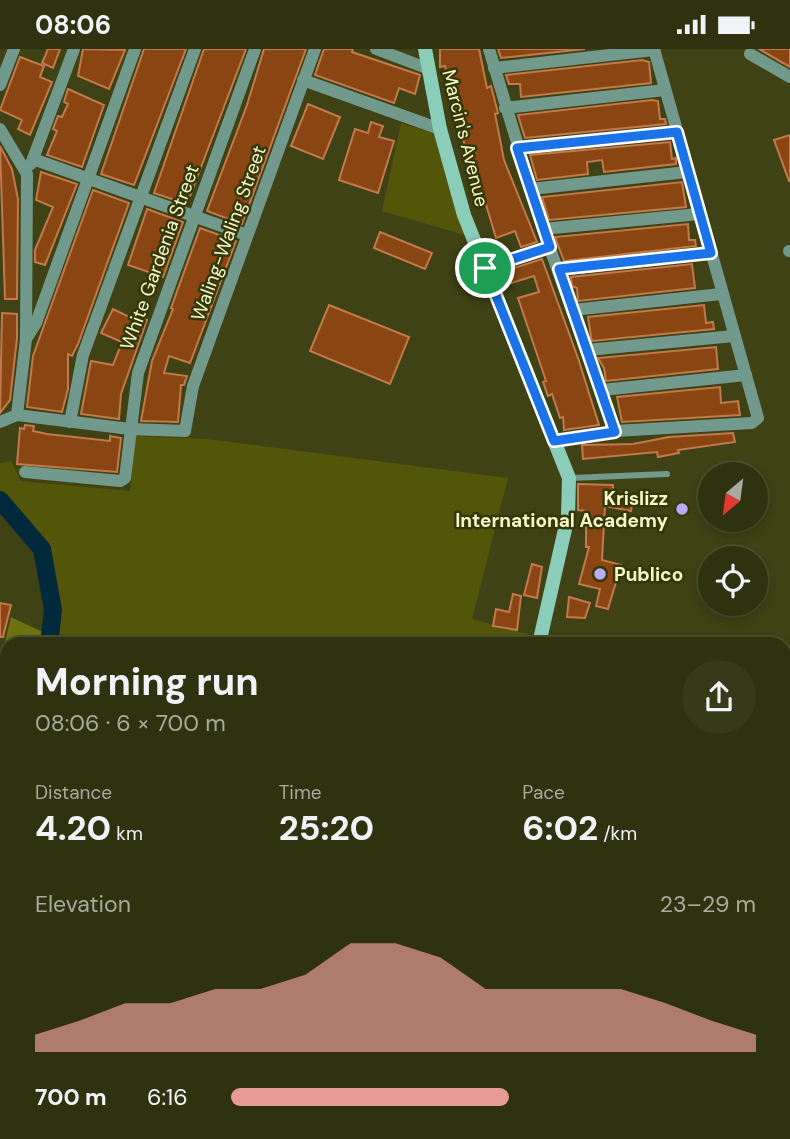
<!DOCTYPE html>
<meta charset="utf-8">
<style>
:root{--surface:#2f320f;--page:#373a18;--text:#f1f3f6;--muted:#a7aa9e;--line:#4a4d2f;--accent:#e69b98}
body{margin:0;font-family:"DM Sans",sans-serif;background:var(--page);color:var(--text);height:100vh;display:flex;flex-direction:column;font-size:26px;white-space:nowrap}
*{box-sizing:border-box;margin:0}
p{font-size:23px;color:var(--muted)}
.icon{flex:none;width:38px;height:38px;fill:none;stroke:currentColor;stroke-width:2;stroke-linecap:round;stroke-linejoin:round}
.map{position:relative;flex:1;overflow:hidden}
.drawer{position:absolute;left:0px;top:588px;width:791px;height:502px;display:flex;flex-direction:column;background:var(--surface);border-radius:21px 21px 0 0;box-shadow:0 4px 10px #0003,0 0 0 2px var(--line)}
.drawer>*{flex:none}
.needle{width:46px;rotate:209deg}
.fabs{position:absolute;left:698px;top:413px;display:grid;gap:14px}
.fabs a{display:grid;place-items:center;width:70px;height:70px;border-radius:50%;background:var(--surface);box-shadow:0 4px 10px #0003,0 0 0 2px var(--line);font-size:35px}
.pin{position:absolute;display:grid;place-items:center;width:60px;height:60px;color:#fff;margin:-30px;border:4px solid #fff;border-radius:50%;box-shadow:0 2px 7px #0007}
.round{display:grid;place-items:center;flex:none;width:74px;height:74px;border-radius:37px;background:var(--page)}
.head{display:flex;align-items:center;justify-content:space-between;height:119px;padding:0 35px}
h1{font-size:38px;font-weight:700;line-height:52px}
.figures{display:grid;grid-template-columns:repeat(3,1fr);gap:10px;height:119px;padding:7px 35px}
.figures div{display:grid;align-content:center}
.figures b{font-size:35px;font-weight:700}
.figures small{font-size:19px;font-weight:400}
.figures p{font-size:19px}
.chart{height:196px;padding:14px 35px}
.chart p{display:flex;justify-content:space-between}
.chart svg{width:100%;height:126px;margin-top:7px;fill:var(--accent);opacity:.7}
ul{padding:0 35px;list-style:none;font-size:23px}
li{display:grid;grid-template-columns:112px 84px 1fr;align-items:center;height:52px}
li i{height:18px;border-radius:9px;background:var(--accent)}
.status{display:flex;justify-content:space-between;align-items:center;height:49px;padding:0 35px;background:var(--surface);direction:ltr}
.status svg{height:19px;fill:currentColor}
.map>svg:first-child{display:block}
.green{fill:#535608}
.forest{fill:#6d7112}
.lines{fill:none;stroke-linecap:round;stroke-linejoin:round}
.stream{stroke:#4a6868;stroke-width:2.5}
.river{stroke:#002a3c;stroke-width:18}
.building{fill:#8a4612;stroke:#c2794b;stroke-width:2}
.path{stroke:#9fa377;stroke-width:2;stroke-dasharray:2 5;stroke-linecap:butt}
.service{stroke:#719a8c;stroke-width:6}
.minor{stroke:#719a8c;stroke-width:12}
.tertiary{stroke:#719a8c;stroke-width:14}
.secondary{stroke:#8acdb8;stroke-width:14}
.route-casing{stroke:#fff;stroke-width:14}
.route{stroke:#1a73e8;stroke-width:9}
.poi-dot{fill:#b9abf7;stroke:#353707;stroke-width:2.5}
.labels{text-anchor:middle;stroke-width:5;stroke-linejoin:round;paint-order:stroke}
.street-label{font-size:19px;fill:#f5f9cf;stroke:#353707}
.poi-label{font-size:19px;font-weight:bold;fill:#f5f9cf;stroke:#353707;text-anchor:end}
</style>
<div class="status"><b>08:06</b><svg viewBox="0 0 49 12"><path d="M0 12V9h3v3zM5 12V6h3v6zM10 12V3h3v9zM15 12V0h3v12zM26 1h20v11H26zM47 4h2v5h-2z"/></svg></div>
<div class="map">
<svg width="790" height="1090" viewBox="0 0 790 1090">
<rect width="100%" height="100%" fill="#3f4214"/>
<g class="green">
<polygon points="401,74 438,86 465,186 382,162"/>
<polygon points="135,387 207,390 508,429 472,570 534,587 532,595 52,595 55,562 43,498 0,448 0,414 11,412 21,432 130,442"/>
<polygon points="7,783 7,847 0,843 0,799"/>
<polygon points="3,908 7,910 7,1083 0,1070 0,923 5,915"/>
<polygon points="7,1083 205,1083 205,1090 11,1090"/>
<polygon points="258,1083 410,1083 409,1090 258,1090"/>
</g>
<polygon class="forest" points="11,568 47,585 46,595 7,595 7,708 2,741 6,759 0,787 0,614"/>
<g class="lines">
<polyline class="stream" points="396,1090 397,1083"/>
<g class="river">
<polyline points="0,451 42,500 53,561 49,595"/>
<polyline points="7,718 7,744"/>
<polyline points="0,794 7,779"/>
<polyline points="0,923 7,904"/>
<polyline points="0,1070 7,1083"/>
</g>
</g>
<g class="building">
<polygon points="48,0 60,0 53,19 42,14"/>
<polygon points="83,0 125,1 109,40 78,27"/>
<polygon points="144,0 186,0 134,136 101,125"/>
<polygon points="204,0 246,0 187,155 154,144"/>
<polygon points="264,0 306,0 242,175 207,162 247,56"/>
<polygon points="324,0 353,0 352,3 420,26 415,45 399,39 394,54 315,26"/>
<polygon points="440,0 479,0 487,39 491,37 498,64 495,65 504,111 537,193 521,198 515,182 496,189 484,149 481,151 474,134 445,17 440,18"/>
<polygon points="498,0 585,0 501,9"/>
<polygon points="759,0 790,0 790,18"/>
<polygon points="20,8 44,17 40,28 52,33 30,86 18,80 22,71 0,61"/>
<polygon points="642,11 649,13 651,34 521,48 520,35 509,35 506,26"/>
<polygon points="68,40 104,56 82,118 47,106 57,82 53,80 58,67 62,68 68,55 64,53"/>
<polygon points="652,51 658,52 660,70 665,70 666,75 525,89 518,66"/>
<polygon points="308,55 340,68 323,110 291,97"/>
<polygon points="371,73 383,77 379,88 394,92 378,144 339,131 355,80 368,84"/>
<polygon points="790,86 790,132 789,132 774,91"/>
<polygon points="670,93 672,110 676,109 676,115 604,123 602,111 587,113 588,125 537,131 530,106"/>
<polygon points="0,97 12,120 18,150 17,250 5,250"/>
<polygon points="41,123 77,135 45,216 35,213 35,201 53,158 36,151"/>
<polygon points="682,133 686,158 549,171 542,148"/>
<polygon points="93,141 129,154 78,295 72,307 68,305 68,340 62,363 27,358 33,307"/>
<polygon points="147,160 183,173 163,228 128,216"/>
<polygon points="688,175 689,191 695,191 696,197 564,212 555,188"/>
<polygon points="200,179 236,192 190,314 169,307 164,324 187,327 184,336 181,336 178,373 141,372 152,312 173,260 171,259"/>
<polygon points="380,183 432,204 425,220 374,199"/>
<polygon points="542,210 578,309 599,376 564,381 563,368 560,369 552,345 548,347 543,333 546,332 518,249 539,243 534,227 508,235 505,222"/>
<polygon points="692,215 695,239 578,252 577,239 572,237 571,228"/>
<polygon points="329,256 409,288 390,335 310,302"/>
<polygon points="704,256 706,274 713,273 714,280 592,292 591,288 588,268"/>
<polygon points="113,260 133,270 135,267 147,271 121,345 119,370 81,365 91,312 113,316 122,293 101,284"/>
<polygon points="2,264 17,265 17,289 10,351 0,364"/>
<polygon points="716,298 718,320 606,332 604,319 598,309"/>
<polygon points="720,338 721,354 738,352 740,366 622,373 617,348"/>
<polygon points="25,376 34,377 33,382 47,385 110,392 110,387 121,389 117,423 17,415 20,379 24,380"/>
<polygon points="733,384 735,393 678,401 679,404 658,408 657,403 583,410 582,396 633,395 669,388"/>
<polygon points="578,435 613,436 613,444 634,448 631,462 605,457 602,511 621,516 608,560 596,557 600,540 579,535 589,498 586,498 586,462 578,461"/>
<polygon points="532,515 542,518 537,549 524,546"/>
<polygon points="513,545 521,547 517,581 493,577 496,560 509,563"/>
<polygon points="569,548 590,554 585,569 567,568"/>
<polygon points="0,554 11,556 3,588 0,588"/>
</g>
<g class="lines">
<g class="path">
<polyline points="4,991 7,1001"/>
<polyline points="99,1083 140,1087"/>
</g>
<g class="service">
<polyline points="571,429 667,425"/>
<polyline points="7,953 3,970 7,983"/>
<polyline points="148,1083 198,1086 198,1083"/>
</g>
<g class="minor">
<polyline points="376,0 429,20"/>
<polyline points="489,0 543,180 615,382"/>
<polyline points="750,5 790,28"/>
<polyline points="494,19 654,1"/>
<polyline points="303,31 440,80"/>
<polyline points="0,36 14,0"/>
<polyline points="505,59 665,41"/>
<polyline points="0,80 27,125 26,289"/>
<polyline points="517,99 677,83"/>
<polyline points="33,110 247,186"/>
<polyline points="31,115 74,0"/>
<polyline points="531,140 687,123"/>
<polyline points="543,180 699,165"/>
<polyline points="789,202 790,202"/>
<polyline points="485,219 550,198"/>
<polyline points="559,221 711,204"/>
<polyline points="573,261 721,245"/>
<polyline points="587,301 734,287"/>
<polyline points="602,341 746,326"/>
<polyline points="17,366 26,290 36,274 135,0"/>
<polyline points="0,373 17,366 130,380 185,382 193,337 315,0"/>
<polyline points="70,373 83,306 195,0"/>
<polyline points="554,392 615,382 752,374 758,369 654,0"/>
<polyline points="25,423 120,432 125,429 138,324 255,0"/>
</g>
<polyline class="tertiary" points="0,853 7,858"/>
<g class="secondary">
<polyline points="425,0 440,80 464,166 569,429 568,467 539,595"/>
<polyline points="604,1083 606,1090"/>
</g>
</g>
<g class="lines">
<g class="route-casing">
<polygon id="route" points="677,83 711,204 559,220 615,383 554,392 485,219 550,198 517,99"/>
</g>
<use href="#route" class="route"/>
</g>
<g class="poi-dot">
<circle cx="682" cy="460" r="7"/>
<circle cx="600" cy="525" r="7"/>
</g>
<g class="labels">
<g class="street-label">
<text transform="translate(466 89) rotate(76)" y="7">Marcin's Avenue</text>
<text transform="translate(228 184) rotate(-70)" y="7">Waling-Waling Street</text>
<text transform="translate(159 208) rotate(-70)" y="7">White Gardenia Street</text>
</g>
<g class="poi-label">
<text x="668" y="456">Krislizz<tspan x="668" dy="22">International Academy</tspan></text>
<text x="614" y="532" text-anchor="start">Publico</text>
</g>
</g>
</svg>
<div class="fabs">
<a><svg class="needle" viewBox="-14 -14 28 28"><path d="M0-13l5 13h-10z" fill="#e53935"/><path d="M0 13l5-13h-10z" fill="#a7aa9e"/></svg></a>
<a><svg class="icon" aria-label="locate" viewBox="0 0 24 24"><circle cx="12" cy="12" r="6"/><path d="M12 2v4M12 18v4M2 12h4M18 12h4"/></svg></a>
</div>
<div class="pin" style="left:485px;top:219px;background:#1e9e55"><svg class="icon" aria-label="arrive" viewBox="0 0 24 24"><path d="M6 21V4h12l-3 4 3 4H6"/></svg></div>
<section class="drawer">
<div class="head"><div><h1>Morning run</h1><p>08:06 · 6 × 700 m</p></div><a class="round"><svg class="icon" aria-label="share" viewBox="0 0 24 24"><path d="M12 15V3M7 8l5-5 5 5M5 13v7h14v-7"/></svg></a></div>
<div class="figures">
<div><p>Distance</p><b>4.20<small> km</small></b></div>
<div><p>Time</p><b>25:20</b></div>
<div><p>Pace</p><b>6:02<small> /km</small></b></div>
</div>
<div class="chart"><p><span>Elevation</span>23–29 m</p>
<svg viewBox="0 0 160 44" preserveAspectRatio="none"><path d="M0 44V38L10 33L20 27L30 27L40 22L50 22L60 17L70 6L80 6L90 11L100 22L110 22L120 22L130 22L140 27L150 33L160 38V44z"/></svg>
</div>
<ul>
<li><b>700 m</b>6:16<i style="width:53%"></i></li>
</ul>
</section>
</div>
